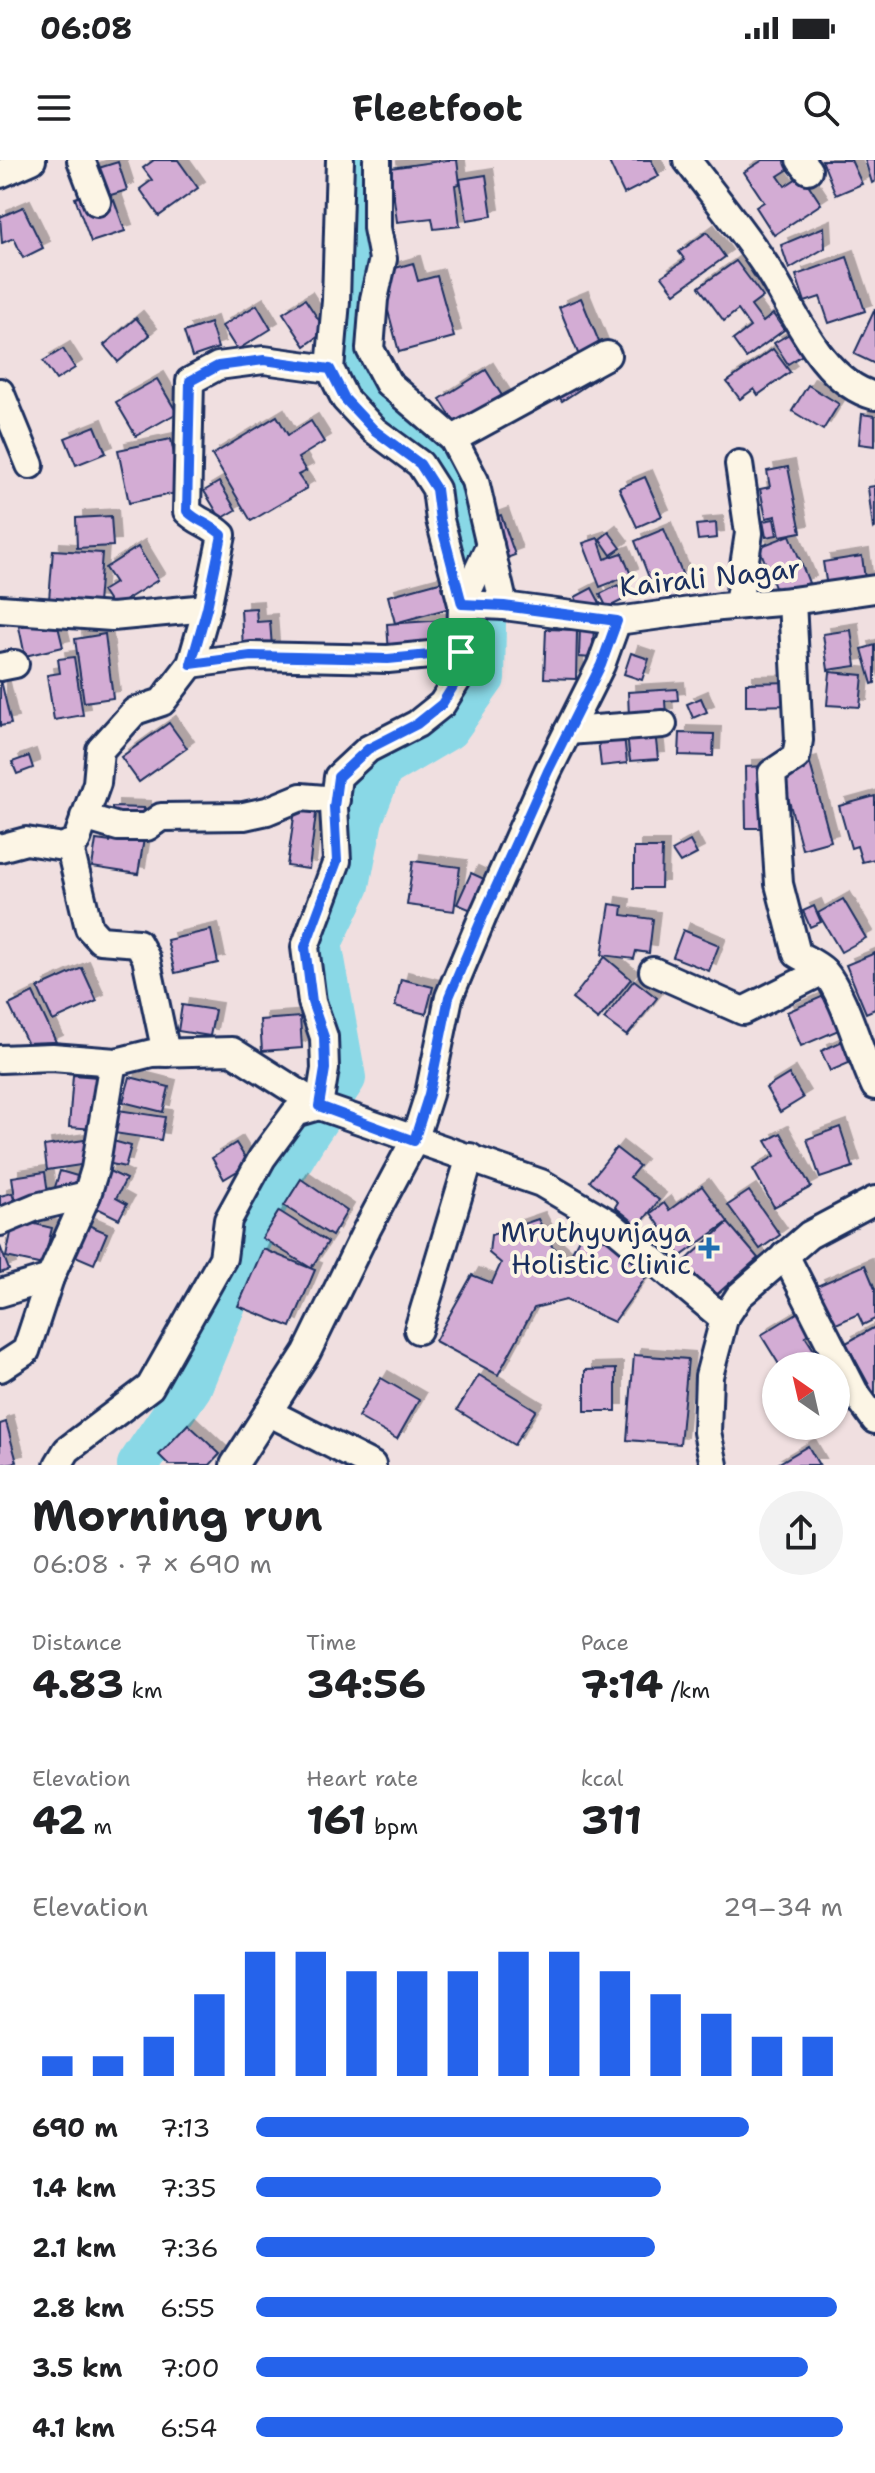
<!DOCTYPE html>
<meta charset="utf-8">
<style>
:root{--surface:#fff;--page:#f2f2f2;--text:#202124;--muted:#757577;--accent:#2563eb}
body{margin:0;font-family:"Shantell Sans",sans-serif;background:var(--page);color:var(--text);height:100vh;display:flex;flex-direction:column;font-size:30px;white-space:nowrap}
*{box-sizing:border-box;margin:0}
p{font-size:26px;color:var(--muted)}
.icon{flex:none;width:44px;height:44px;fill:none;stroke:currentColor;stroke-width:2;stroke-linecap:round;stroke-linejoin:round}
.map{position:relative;height:1305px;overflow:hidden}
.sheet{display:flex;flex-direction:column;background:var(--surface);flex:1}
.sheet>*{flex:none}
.needle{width:52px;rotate:326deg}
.fabs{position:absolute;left:762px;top:1192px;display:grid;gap:16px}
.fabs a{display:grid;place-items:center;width:88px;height:88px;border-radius:50%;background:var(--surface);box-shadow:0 2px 6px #0004;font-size:40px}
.pin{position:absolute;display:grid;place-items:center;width:68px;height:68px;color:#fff;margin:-34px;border-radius:16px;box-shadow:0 4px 12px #0006}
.round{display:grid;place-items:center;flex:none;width:84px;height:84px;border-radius:42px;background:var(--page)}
.overview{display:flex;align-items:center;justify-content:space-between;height:136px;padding:0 32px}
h1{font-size:44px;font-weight:700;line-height:60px}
.metrics{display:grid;grid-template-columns:repeat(3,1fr);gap:12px;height:136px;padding:8px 32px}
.metrics div{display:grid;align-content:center}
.metrics b{font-size:40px;font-weight:700}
.metrics small{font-size:22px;font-weight:400}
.metrics p{font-size:22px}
.chart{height:224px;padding:16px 32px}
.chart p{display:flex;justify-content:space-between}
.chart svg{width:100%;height:144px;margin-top:8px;stroke:var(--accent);stroke-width:6}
ul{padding:0 32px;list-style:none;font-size:26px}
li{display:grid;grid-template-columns:128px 96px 1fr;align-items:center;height:60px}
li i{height:20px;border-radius:10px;background:var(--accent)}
.status{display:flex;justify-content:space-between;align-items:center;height:56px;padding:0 40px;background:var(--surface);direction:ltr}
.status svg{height:22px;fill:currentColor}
header{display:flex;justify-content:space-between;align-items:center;height:104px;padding:0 32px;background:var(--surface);font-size:36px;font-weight:700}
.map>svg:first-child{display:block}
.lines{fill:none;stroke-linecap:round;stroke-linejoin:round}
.river{stroke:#89d8e6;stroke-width:42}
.building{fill:#d3acd4;stroke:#1b2f5e;stroke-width:2;filter:url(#shadow)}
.minor-casing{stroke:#1b2f5e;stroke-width:32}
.minor{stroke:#fcf5e5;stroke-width:26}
.route-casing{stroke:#fff;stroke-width:16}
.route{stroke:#2563eb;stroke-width:10}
.poi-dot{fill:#1f6fb2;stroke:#fcf5e5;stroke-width:3}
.labels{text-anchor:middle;stroke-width:8;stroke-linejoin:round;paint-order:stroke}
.street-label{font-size:28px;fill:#1b2f5e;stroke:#fcf5e5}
.poi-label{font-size:28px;fill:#1b2f5e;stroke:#fcf5e5;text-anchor:end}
</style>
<div class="status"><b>06:08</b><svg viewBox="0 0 49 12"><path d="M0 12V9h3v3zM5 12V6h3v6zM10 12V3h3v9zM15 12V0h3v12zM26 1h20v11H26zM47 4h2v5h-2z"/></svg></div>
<header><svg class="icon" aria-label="menu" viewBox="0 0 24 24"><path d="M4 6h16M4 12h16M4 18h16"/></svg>Fleetfoot<svg class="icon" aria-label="search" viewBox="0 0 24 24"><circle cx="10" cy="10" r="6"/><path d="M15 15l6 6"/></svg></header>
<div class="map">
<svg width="875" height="1305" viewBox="0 0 875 1305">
<defs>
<filter id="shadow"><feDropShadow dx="7" dy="-7" stdDeviation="0" flood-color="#0004"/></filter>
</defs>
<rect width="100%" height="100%" fill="#f0dfe0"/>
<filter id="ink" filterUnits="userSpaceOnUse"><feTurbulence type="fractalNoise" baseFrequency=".0125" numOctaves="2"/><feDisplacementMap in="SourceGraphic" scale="16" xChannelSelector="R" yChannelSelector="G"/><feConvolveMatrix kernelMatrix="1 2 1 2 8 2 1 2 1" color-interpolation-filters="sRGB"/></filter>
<g filter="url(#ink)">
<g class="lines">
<polyline class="river" points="138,1305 191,1227 267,1042 305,978 345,918 321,783 349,725 362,659 382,608 448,569 484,518 485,464 478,408 456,319 411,267 359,223 363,0"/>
</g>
<g class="building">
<polygon points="154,0 178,0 198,28 159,56 140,29 152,20 143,8"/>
<polygon points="447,0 457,0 460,24 455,25 460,66 434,69 432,58 397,62 390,8"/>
<polygon points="608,0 651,0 659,16 624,34"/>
<polygon points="763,0 787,0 792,7 778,16 785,26 802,15 821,44 774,75 756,47 764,42 744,12"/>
<polygon points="822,0 851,0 862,24 836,35"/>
<polygon points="865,0 875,0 875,21 872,23"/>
<polygon points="118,2 127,30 98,39 89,11"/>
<polygon points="486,15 492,56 467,60 460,19"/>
<polygon points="91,33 96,46 114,40 125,71 91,82 75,38"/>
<polygon points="23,47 43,88 23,98 14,78 2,83 0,57"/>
<polygon points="824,67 825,88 789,109 781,85"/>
<polygon points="707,72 725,97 675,133 662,116 685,100 679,92"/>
<polygon points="847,97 865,151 829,163 820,137 805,142 796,115"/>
<polygon points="736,101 763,137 751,146 763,162 773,154 784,170 746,198 733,180 750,167 738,150 724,161 699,127"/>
<polygon points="413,103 418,121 437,116 454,177 399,192 378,113"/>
<polygon points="581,138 604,194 582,203 559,147"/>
<polygon points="305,139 326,171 305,186 283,153"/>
<polygon points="257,145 271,169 237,190 222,166"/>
<polygon points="875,149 875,204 854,194"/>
<polygon points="136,158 150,175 118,202 104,185"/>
<polygon points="210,163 218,188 192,197 184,172"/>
<polygon points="791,173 804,194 788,204 774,183"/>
<polygon points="63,189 75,208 56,220 43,201"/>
<polygon points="773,189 790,212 758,235 754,229 740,239 727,222"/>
<polygon points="591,205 599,217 562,241 554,229"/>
<polygon points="486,210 506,242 460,271 440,239"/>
<polygon points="157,219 177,253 136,276 116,242"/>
<polygon points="808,225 839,244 823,270 792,251"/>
<polygon points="862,254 875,256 875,286 859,284"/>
<polygon points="277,256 288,275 311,261 324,282 298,298 306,311 298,315 307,328 251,361 212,295"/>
<polygon points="95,266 106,293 76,305 65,278"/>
<polygon points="171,279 181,332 129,343 118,290"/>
<polygon points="788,307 801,372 780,376 776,356 766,358 760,329 770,327 767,311"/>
<polygon points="645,317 662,356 637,367 619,328"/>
<polygon points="219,322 236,350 221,359 204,331"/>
<polygon points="875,326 875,368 873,369 868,327"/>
<polygon points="501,355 515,395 504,399 490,359"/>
<polygon points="111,356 113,386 77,388 76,358"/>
<polygon points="774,359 777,375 766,377 763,361"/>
<polygon points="716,363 717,378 698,380 696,365"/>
<polygon points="664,369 683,416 653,428 635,381"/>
<polygon points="609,372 621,388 611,395 600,379"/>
<polygon points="790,375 809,423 778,435 759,387"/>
<polygon points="598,378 605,399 622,393 631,415 600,427 583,383"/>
<polygon points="138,387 158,420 113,448 102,431 115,423 105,408"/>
<polygon points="53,390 102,393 98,444 49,440"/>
<polygon points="862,396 866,427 828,433 823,402"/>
<polygon points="443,421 450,448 395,463 388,436"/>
<polygon points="618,425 625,439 607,448 600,434"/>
<polygon points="592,428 600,443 582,451 575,437"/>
<polygon points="256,448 257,462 270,461 272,487 243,489 241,449"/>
<polygon points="56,458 63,487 25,496 19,467"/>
<polygon points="445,460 447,489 389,493 387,464"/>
<polygon points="580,467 594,468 592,498 579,497"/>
<polygon points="546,469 577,470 576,519 544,518"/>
<polygon points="851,470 856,506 828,510 823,474"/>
<polygon points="105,474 113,538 84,542 75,479"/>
<polygon points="875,485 875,523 872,524 862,489"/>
<polygon points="631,493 649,499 642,520 624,514"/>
<polygon points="74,497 83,555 54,560 47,515 60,513 58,499"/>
<polygon points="830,512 863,515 860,547 827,545"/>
<polygon points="0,516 11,564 0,566"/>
<polygon points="794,522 795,545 746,546 746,523"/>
<polygon points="677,529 678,540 665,541 666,555 629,557 628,532"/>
<polygon points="701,538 707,552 693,558 687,544"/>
<polygon points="169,563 187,588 139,622 121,597"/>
<polygon points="655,571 658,599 630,601 627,574"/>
<polygon points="680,573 714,574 713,596 679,595"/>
<polygon points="624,576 627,603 601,606 598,579"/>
<polygon points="29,596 33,608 17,614 12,602"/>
<polygon points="810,603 831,681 802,689 781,611"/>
<polygon points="765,606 766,668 746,668 745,607"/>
<polygon points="875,636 875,699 862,702 857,686 851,688 839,646"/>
<polygon points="296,643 317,646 309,709 287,706"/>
<polygon points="112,647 144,648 144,664 112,664"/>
<polygon points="113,667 145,673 138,714 92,707 96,680 110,682"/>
<polygon points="690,681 697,694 680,703 672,691"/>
<polygon points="634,688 662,688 661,728 634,728"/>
<polygon points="413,701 460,707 454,751 407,745"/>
<polygon points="471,713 495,724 481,754 457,744"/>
<polygon points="843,739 866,778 841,792 818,753"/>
<polygon points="610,744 623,746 622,755 653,759 649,793 636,791 634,799 602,795"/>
<polygon points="814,746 821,762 810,767 803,751"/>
<polygon points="211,770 218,803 175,813 167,780"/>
<polygon points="683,770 719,785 709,811 673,797"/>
<polygon points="875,793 875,849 866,853 846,805"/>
<polygon points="605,797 631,819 598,860 572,839"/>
<polygon points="82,808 97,841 53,861 38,828"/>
<polygon points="401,819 433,827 426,854 395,846"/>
<polygon points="634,820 657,838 627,876 604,859"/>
<polygon points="833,832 848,866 801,886 787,852"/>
<polygon points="33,833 56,882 32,893 9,845"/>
<polygon points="182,845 215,850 210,876 178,871"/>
<polygon points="300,857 302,888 262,891 260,860"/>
<polygon points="847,879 856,900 830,911 821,891"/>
<polygon points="789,914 803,938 780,952 766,928"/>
<polygon points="73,915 98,917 94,969 69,967"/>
<polygon points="130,917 169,927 163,952 123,942"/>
<polygon points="118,950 165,957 161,980 114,973"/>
<polygon points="840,967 853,1007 820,1018 807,979"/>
<polygon points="781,973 811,1027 774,1047 753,1009 775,996 766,981"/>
<polygon points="91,979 94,1003 47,1010 44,986"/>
<polygon points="113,981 131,986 125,1007 107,1003"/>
<polygon points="236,983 249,1004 224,1019 212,998"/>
<polygon points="616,988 639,1006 630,1017 659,1040 639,1066 615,1047 618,1042 590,1021"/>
<polygon points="60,1011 84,1018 79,1034 55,1027"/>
<polygon points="109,1011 126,1019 116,1038 127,1044 119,1059 91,1045"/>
<polygon points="45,1012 49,1040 16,1044 12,1017"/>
<polygon points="301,1019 347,1051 332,1076 284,1046"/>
<polygon points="702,1026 728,1062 681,1096 651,1053 664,1043 669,1050"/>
<polygon points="749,1031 780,1075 760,1089 728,1045"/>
<polygon points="12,1033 16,1046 0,1051 0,1036"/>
<polygon points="279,1051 328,1082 311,1108 262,1078"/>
<polygon points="14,1059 52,1068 43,1105 6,1097"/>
<polygon points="538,1059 552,1086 568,1100 584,1068 654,1106 614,1162 566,1140 534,1148 498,1215 435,1181 472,1115 492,1123 501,1103 489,1093 491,1075"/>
<polygon points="79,1061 107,1073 94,1104 66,1092"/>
<polygon points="728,1063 758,1098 714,1137 684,1102"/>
<polygon points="0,1086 9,1110 0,1113"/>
<polygon points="263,1089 315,1110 291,1167 238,1146"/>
<polygon points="865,1105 875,1129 875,1159 863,1165 858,1154 834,1165 817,1126"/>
<polygon points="802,1150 815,1170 805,1176 824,1206 780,1206 761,1175"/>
<polygon points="875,1167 875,1236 846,1183"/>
<polygon points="634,1195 688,1199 680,1284 627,1280"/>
<polygon points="616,1209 616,1251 585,1251 585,1210"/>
<polygon points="479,1215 536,1250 514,1285 457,1250"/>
<polygon points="381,1218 419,1240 397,1279 358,1257"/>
<polygon points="6,1262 17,1302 0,1305 0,1264"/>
<polygon points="188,1264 220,1294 210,1305 169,1305 159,1295"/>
<polygon points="808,1286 819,1305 776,1305"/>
</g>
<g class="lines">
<g class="minor-casing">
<g id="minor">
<polyline points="81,0 97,42"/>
<polyline points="377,0 377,68 383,99 374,139 370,189 388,223 453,279 475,321 504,446"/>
<path d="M687 0C714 36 743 71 767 108 794 150 822 223 875 236"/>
<polyline points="800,0 808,10"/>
<polyline points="0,14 32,0"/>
<polyline points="0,232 30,305"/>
<polyline points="453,279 607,195"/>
<polyline points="490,385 462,444 504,446 617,461 720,447 792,441 875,429"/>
<path d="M792 441 799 580 796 597 772 613 779 724 797 794C805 799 817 804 824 811 845 835 860 895 875 926"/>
<polyline points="738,445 749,373 739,304"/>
<polyline points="0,449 112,457 207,448"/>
<polyline points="191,504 251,496 388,499 461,492"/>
<polyline points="0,507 15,504"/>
<polyline points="568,571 663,564"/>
<polyline points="84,657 118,667 147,667 161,657 244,656 267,651 301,637 336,640"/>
<polyline points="69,684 89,768 100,780 138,783 146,798 166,893"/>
<path d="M0 688 26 681 63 687 76 682 97 623 100 590 135 551 162 542 191 504 207 448 222 375C208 362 199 363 187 351L190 221 218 206 264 200 330 209"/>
<polyline points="653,811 743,851 823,811"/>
<polyline points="0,899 52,897 116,902 152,893 232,891 319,946 541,1023 609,1063 724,1159"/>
<polyline points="319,946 325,909 324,877 312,842 305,787 337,701 334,647 338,617 368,589 417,564 442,544 457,520 461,492 462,444 440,360 436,329 420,304 374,270 345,239 330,209 336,141 340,0"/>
<polyline points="0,1062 36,1047 87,1035"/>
<polyline points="785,1095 854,1231 875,1260"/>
<polyline points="0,1133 50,1118"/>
<polyline points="418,1170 470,997"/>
<polyline points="0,1208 26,1191 50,1118 87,1035 95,1009 112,907 116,902"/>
<polyline points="268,1252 372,1305"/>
<polyline points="58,1305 67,1290 150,1227 223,1098 228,1060 262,998 295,953 319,946"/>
<polyline points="234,1305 307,1192 367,1069 414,981 429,934 449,837 483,756 548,611 601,505 617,461"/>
<polyline points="714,1305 707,1272 709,1216 724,1159 739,1136 809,1075 875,1040"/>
</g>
</g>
<use href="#minor" class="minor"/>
</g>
</g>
<g class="lines" filter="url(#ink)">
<g class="route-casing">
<path id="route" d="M264 200 330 209 345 239 374 270 420 304 436 329 440 360 462 444 504 446 617 461 601 505 548 611 483 756 449 837 429 934 414 981 319 946 325 909 324 877 312 842 305 787 337 701 334 647 338 617 368 589 417 564 442 544 457 520 461 492 388 499 251 496 191 504 207 448 222 375C208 362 199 363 187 351L190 221 218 206Z"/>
</g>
<use href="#route" class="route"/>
</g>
<path class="poi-dot" d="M705 1076h8v8h8v8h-8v8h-8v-8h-8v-8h8z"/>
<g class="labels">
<g class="street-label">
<text transform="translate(710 417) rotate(-6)" y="10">Kairali Nagar</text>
</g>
<g class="poi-label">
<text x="691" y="1082">Mruthyunjaya<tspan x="691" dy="32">Holistic Clinic</tspan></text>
</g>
</g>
</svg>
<div class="fabs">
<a><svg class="needle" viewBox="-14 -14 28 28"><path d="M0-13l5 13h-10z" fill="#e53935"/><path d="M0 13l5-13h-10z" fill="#757577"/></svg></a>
</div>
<div class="pin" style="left:461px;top:492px;background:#1e9e55"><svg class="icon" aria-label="arrive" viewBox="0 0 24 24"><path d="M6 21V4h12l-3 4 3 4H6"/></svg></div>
</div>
<section class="sheet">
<div class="overview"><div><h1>Morning run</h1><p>06:08 · 7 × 690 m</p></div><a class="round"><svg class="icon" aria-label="share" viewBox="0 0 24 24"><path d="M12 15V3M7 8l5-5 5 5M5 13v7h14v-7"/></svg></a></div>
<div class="metrics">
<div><p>Distance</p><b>4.83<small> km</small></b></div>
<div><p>Time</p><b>34:56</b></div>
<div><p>Pace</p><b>7:14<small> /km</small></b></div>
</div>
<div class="metrics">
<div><p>Elevation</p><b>42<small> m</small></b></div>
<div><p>Heart rate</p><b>161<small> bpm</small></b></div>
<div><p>kcal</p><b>311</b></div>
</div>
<div class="chart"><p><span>Elevation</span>29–34 m</p>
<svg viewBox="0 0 160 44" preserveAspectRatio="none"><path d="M5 44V38M15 44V38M25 44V32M35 44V19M45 44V6M55 44V6M65 44V12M75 44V12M85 44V12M95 44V6M105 44V6M115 44V12M125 44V19M135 44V25M145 44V32M155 44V32"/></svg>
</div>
<ul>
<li><b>690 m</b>7:13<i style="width:84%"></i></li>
<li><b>1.4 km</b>7:35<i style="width:69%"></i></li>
<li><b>2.1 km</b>7:36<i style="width:68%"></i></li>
<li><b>2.8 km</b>6:55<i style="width:99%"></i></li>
<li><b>3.5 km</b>7:00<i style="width:94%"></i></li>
<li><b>4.1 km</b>6:54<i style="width:100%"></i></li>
</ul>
</section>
